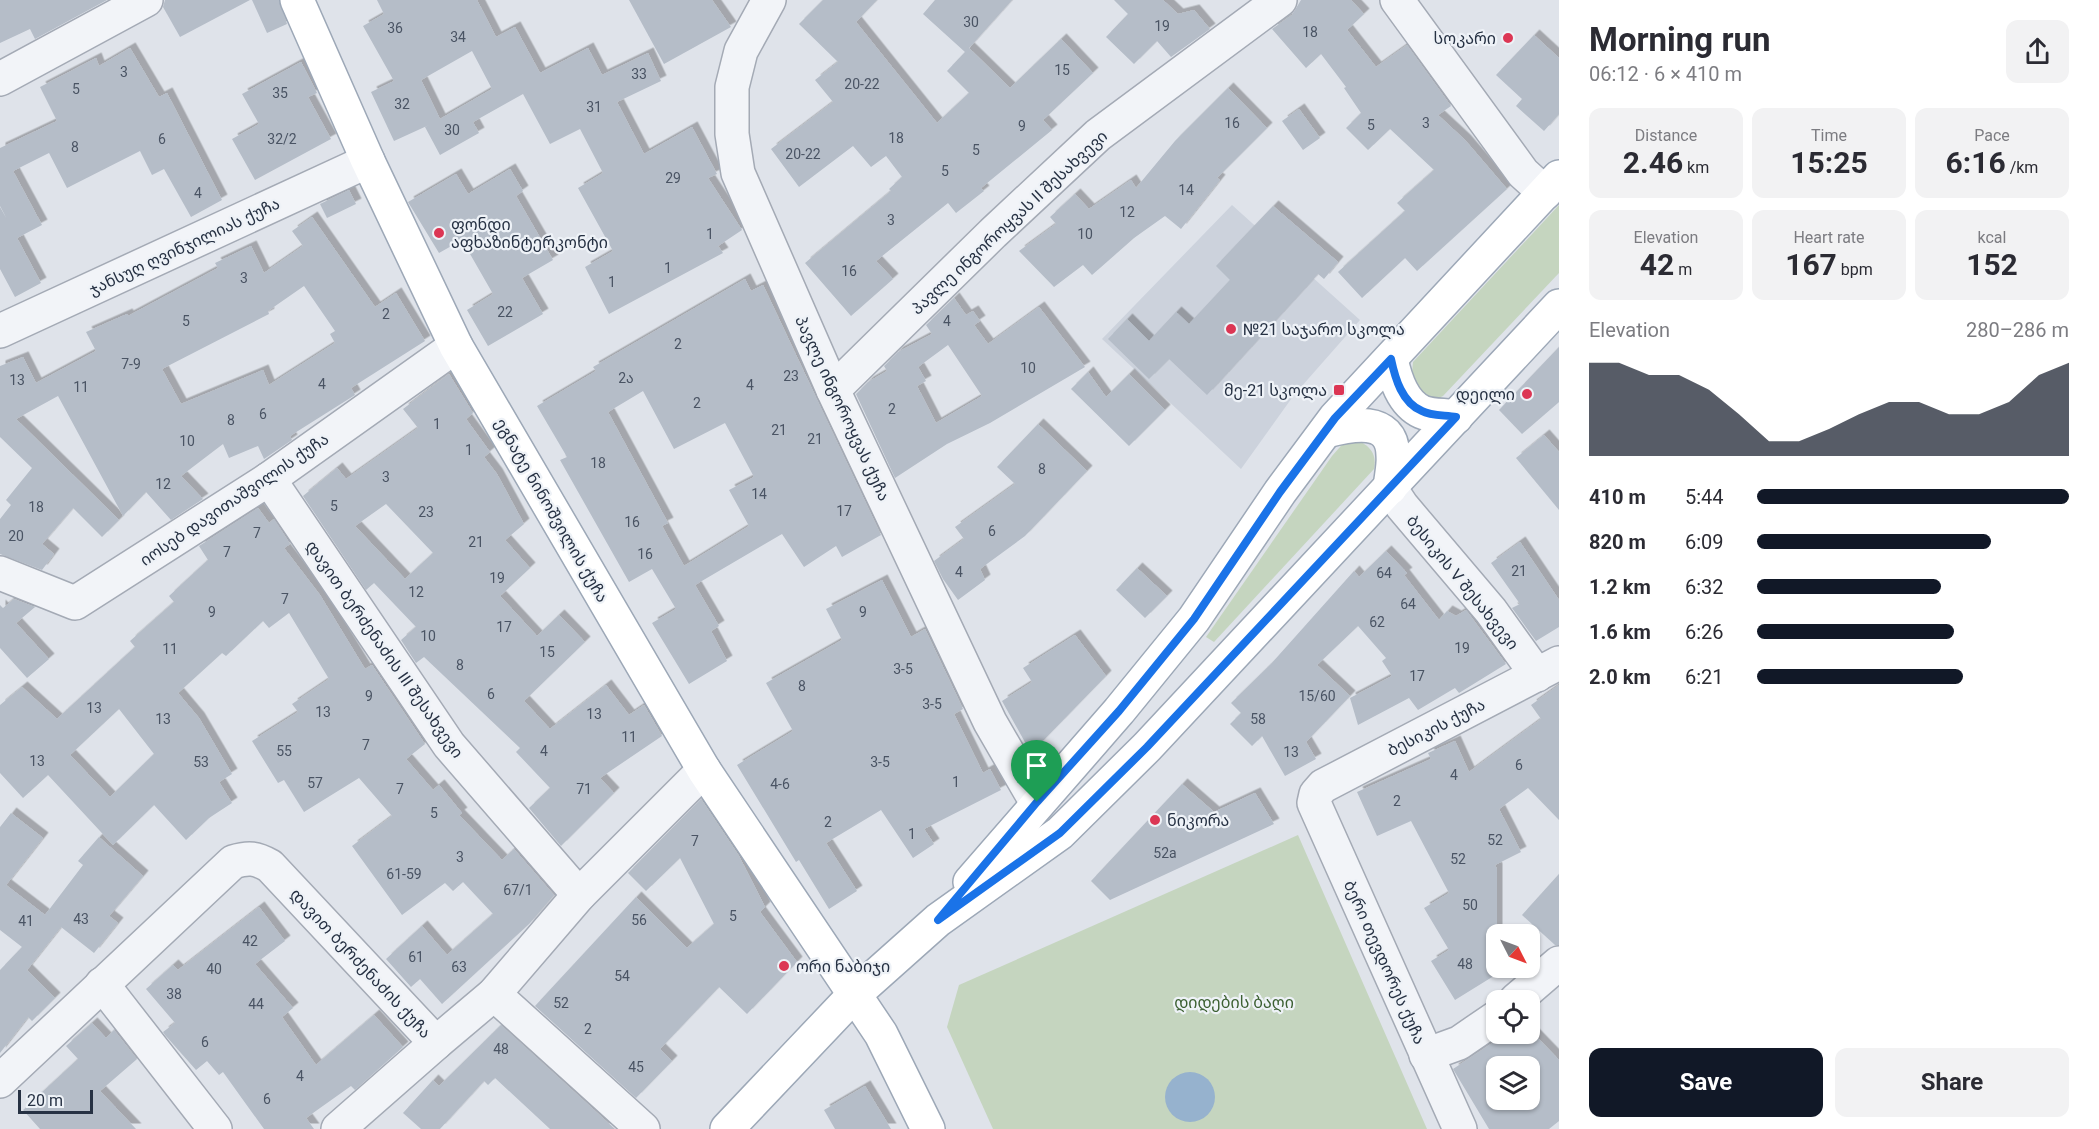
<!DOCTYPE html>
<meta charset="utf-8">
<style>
:root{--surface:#fff;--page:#f2f2f3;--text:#2b2b33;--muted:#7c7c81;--accent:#111827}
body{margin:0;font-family:Roboto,"Noto Sans Georgian",sans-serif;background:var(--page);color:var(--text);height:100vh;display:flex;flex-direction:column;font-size:22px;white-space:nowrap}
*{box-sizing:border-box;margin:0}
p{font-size:20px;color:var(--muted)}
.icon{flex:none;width:33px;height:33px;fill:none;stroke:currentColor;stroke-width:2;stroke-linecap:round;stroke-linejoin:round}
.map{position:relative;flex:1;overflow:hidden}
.side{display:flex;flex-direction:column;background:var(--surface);width:540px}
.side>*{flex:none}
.needle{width:39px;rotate:132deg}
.buttons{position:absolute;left:1486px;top:924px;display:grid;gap:12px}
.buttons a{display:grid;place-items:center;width:54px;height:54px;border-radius:12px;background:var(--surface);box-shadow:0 2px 4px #0004;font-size:30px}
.scale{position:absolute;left:18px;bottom:15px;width:75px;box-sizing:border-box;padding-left:6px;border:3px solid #263143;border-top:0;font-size:16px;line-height:21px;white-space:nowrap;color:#263143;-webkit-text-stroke:4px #eef2f7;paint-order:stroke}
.pin{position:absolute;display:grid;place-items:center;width:51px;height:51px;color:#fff;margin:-62px -26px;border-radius:50% 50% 50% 0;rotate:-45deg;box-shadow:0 0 6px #0007}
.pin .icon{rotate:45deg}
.round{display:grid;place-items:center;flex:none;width:63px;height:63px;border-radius:12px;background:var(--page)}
.head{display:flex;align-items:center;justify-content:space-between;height:102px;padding:0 30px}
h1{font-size:33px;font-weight:700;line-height:45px}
.figures{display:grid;grid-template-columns:repeat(3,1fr);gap:9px;height:102px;padding:6px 30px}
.figures div{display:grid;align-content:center;border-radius:12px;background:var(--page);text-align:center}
.figures b{font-size:30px;font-weight:700}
.figures small{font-size:16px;font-weight:400}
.figures p{font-size:16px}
.chart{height:168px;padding:12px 30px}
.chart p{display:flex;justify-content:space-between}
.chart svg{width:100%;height:108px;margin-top:6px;fill:var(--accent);opacity:.7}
.primary-button{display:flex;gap:12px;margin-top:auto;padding:12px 30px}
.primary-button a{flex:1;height:69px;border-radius:12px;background:var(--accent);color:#fff;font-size:24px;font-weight:700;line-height:69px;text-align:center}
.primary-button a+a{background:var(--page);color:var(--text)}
ul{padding:0 30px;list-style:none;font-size:20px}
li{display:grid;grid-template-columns:96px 72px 1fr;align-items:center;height:45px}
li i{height:15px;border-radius:8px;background:var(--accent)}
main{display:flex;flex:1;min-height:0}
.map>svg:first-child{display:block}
.built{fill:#ccd2dc}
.green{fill:#c5d5bf}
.water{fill:#96b2ce}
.building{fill:#b5bdc8;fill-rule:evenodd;filter:url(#shadow)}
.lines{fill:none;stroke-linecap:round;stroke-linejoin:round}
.minor-casing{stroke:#a4aab5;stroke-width:36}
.major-casing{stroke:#9da8b7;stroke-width:36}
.minor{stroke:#f2f4f8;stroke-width:33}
.major{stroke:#fff;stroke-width:33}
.route-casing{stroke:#fff;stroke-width:12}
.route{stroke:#1a73e8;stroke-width:8}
.poi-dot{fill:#dc3654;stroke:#eef2f7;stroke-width:2}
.labels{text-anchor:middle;stroke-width:4.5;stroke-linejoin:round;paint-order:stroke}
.number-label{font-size:14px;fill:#4a5464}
.poi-label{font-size:16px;fill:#263143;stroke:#eef2f7;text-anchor:start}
.street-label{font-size:16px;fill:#263143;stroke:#eef2f7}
.park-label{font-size:16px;fill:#3c6032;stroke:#eef2f7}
</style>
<main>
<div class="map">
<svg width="1559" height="1129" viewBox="0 0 1559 1129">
<defs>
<filter id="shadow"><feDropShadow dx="5.5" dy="-5.5" stdDeviation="0" flood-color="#0004"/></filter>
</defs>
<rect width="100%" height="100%" fill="#dfe3ea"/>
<polygon class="built" points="1232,205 1360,320 1294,395 1241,469 1102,339"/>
<g class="green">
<polygon points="1559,205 1559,273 1443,396 1437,399 1425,399 1411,385 1413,362"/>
<path d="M1347 439C1365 440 1378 451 1374 469L1214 642 1206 637 1332 456Z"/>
<polygon points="1298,835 1427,1129 993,1129 947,1027 959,985"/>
</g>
<circle class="water" cx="1190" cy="1097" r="25"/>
<g class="building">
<polygon points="0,0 107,0 35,39 30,29 0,43"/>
<polygon points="165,0 250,0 180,37 163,7"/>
<polygon points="252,0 279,0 287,24 267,33"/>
<path d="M377 0H477L496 37 515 27 540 73 588 48 602 75 648 53 661 81 617 102 644 154 692 127 717 174 708 178 742 230 718 246 723 253 609 314 585 267 613 251 578 188 603 173 580 129 550 144 523 94 473 122 479 133 440 155 425 127 429 125 394 141 371 92 394 81 363 26 384 14ZM472 51 492 89 440 119 421 80Z"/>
<polygon points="629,0 712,0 731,27 664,64"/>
<polygon points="823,0 877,0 856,22 937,123 969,93 947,71 965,52 923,14 935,0 1012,0 969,48 1010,88 1061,39 1093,73 1043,120 1052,130 981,188 984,191 956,213 948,203 876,261 893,279 851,316 805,263 891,191 889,189 902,177 886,156 871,167 853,146 799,187 771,149 833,102 815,80 838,62 799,24"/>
<polygon points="1114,0 1163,0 1178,14 1194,10 1210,29 1171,57 1157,41 1134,64 1106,37 1128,14"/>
<polygon points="1301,0 1351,0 1364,14 1347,30 1376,67 1407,45 1451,106 1438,115 1465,140 1507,189 1417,271 1405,258 1362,298 1338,272 1405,211 1397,203 1434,170 1390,129 1368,150 1346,128 1361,113 1344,88 1346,87 1321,54 1306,68 1272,29 1292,15"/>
<polygon points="1534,35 1559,58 1559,114 1544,131 1516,106 1522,99 1496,75"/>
<polygon points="130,48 159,97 167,93 222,200 191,217 164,169 152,175 140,151 67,188 49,153 13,171 42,225 17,238 41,283 15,297 0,269 0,207 8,221 0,206 0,148 57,121 40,87 96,58 99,66"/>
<polygon points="301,62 317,93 308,97 331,139 255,180 232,139 259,124 242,94"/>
<polygon points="1228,88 1267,128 1217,178 1220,180 1181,229 1165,216 1134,238 1092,275 1083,265 1054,287 1019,251 1056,224 1050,217 1075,194 1089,209 1131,180 1136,188 1175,141"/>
<polygon points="1299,109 1320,138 1303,150 1282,121"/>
<polygon points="510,169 523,191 516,196 553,260 522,278 543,314 488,346 467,310 493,294 462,240 439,253 408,202 456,174 468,194"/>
<polygon points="349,190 356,204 327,218 320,204"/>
<polygon points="1273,206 1338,262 1324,279 1318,274 1207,395 1169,359 1149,379 1108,339 1127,319 1149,341 1176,312 1189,324 1230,280 1216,266"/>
<path d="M312 217 375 307 396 293 425 341 351 388 355 395 290 436 292 440 264 459 258 446 229 458 223 444 181 476 203 499 171 520 146 492 123 516 58 396 16 419 119 520 102 537 73 508 42 544 54 554 42 570 0 554V519L11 505 6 500 32 468 0 437V366L23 357 36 383 96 351 86 332 127 314 128 316 218 268 215 263 251 246 264 273 303 246 292 231ZM304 286 335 331 330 334 335 343 269 385 263 370 181 404 162 369 269 314 268 311Z"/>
<path d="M745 279 751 291 763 285 881 535 842 557 836 546 804 567 782 534 695 585 719 626 711 631 727 661 689 684 652 623 676 609 652 569 629 582 560 460 567 457 537 406 596 371 593 367ZM643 391 674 449 725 423 754 477 729 490 749 526 684 566 662 526 668 523 608 412Z"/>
<path d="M954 298 966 315 973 311 980 321 974 325 988 344 1039 307 1085 367 990 423 947 444 895 478 856 394 868 382 887 371 884 366 898 352 932 334 926 325ZM948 345 982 396 936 423 917 386 926 381 918 367Z"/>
<polygon points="1559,347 1559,402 1522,434 1499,410"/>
<polygon points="1088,372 1106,397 1129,374 1165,410 1129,446 1071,389"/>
<path d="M449 374 473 413 466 419 490 452 484 457 497 474 524 524 505 540 530 568 500 596 537 636 559 615 585 642 524 701 550 729 606 685 629 715 644 705 662 736 600 778 614 793 561 846 529 808 550 788 516 752 520 748 424 657 416 663 401 640 416 627 374 583 366 590 303 496 337 468 346 479 418 428 403 409ZM386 504 433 553 405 579 355 526Z"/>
<polygon points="1038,424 1087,471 1025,536 980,569 985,580 958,600 943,579 934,561 964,539 955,527 1015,484 997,467"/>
<polygon points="1544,435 1559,452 1559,510 1516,458"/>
<path d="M258 508 269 523 274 519 285 536 290 544 284 548 320 595 365 669 372 665 425 744 406 759 433 790 439 785 462 813 459 815 502 860 514 849 554 895 529 924 442 1004 420 979 411 987 386 959 422 926 447 955 493 914 463 882 453 891 445 883 402 915 352 846 392 816 359 778 304 812 284 780 278 783 252 741 298 712 292 704 329 679 289 613 269 628 263 621 226 656 222 653 178 693 199 718 232 774 219 782 232 803 209 818 186 840 154 805 113 845 48 775 23 798 0 773V705L22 687 57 719 135 647 130 641 174 602 169 596 208 560 199 546ZM119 709 154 754 110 797 70 755Z"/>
<polygon points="1520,542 1559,600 1559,627 1536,641 1512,608 1520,604 1491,563"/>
<polygon points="1386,551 1407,573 1404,575 1439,620 1447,611 1456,616 1466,610 1506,664 1459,693 1455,688 1418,710 1409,698 1358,725 1350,698 1392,676 1382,661 1386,658 1358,626 1317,665 1350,696 1306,742 1316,759 1285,776 1262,736 1252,746 1230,724 1241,713 1231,703 1271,664 1354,571 1359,577"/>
<polygon points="1137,568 1167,596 1145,618 1116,590"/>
<polygon points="882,580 911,637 925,629 963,709 954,714 983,773 990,769 1001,790 924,829 934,844 913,858 881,810 826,843 857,891 829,909 799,860 796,862 737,765 793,731 766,683 842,640 826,609"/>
<polygon points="14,599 35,607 16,623 49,659 27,678 0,648 0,605 3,608"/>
<polygon points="1075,635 1106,676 1031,753 1002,701 1032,682 1023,668"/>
<polygon points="1559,685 1559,820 1528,788 1499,809 1521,852 1495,865 1497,869 1497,974 1455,1000 1431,961 1449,950 1424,908 1449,893 1411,821 1377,836 1357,792 1431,759 1428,753 1455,741 1469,772 1541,719 1531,705"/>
<polygon points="1182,784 1214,812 1255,793 1274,824 1110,900 1091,881"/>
<polygon points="701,799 739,856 765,907 760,912 797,962 747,1014 719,987 660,1049 672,1061 636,1098 535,1006 636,897 687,948 714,924 680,858 646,891 628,873"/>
<polygon points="11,813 43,838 6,885 45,915 83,865 78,861 99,837 143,876 109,916 118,923 94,953 61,927 27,970 55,998 32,1021 28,1017 0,1053 0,970 22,947 0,930 0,827"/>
<polygon points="1559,874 1559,945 1555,945 1522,915"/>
<polygon points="259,907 285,941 255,964 293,1008 282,1017 316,1065 374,1015 403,1047 355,1090 351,1086 306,1118 314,1129 264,1129 223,1072 219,1075 207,1061 196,1070 165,1035 163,1032 175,1023 146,989 173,965 178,970"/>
<polygon points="92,1023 106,1038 114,1030 137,1059 100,1091 136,1129 40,1129 23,1110 78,1059 66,1046"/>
<polygon points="501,1025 615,1129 550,1129 495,1078 488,1085 484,1081 440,1129 421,1129 403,1113 433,1080 439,1086"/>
<path d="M1506 1034H1534L1559 1060V1121L1549 1129H1489L1453 1069ZM1497 1066H1530V1100H1497Z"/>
<polygon points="865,1086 891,1129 835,1129 824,1110"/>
</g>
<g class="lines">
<g class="minor-casing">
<g id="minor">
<polyline points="769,0 741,51 732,87 732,134 738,173 833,390 990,722 1037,803"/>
<polyline points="1397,0 1523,173 1545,193"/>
<polyline points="0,79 146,0"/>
<polyline points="0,331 368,161"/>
<polyline points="833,390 993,233 1098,135 1280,0"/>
<polyline points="269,479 449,745 579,895"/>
<polyline points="1390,488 1402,506 1491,611 1537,675"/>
<polyline points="0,573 75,603 269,479 456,346"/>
<polyline points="102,984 215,1129"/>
<polyline points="494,994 643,1129"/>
<polyline points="1516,1000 1559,963"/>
<polyline points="1426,1055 1459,1043 1497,1017"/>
<path d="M0 1081 233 862C249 857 256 858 270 866L436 1043 494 994 579 895 704 770"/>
<polyline points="338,1129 436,1043"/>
<polyline points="1460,1129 1314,803 1316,794 1323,786 1559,663"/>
</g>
</g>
<g class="major-casing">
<g id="major">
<polyline points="297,0 368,161 456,346 704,770 881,1034 928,1129"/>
<path d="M1391 359C1395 378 1402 403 1422 412 1431 416 1446 415 1456 417"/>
<path d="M1326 431C1350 425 1392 415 1393 455 1394 465 1391 477 1390 488"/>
<polyline points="970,882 1119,711 1194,619 1280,492 1335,418 1559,177"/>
<polyline points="727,1129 855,994 938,920 1060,833 1147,747 1559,306"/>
</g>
</g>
<use href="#minor" class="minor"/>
<use href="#major" class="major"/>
</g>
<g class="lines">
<g class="route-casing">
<path id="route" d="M1391 359C1395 378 1402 403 1422 411 1431 416 1446 415 1456 417L1147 747 1060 833 938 920 1037 802 1119 711 1194 619 1280 492 1335 418Z"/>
</g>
<use href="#route" class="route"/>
</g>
<g class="poi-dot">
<circle cx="1508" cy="38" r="6"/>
<circle cx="439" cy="233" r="6"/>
<circle cx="1231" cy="329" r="6"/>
<rect x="1333" y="384" width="12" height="12" rx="3"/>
<circle cx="1527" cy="394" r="6"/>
<circle cx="1155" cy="820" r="6"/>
<circle cx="784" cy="966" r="6"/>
</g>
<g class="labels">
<g class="number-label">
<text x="971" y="27">30</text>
<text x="1162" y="31">19</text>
<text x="395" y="33">36</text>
<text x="1310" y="37">18</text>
<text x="458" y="42">34</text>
<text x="1062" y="75">15</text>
<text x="124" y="77">3</text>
<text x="639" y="79">33</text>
<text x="862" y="89">20-22</text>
<text x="76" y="94">5</text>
<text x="280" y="98">35</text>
<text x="402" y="109">32</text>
<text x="594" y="112">31</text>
<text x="1232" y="128">16</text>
<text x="1426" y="128">3</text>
<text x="1371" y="130">5</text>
<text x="1022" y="131">9</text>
<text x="452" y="135">30</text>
<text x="896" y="143">18</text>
<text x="162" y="144">6</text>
<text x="282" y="144">32/2</text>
<text x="75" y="152">8</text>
<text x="976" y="155">5</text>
<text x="803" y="159">20-22</text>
<text x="945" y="176">5</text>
<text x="673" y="183">29</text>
<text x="1186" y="195">14</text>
<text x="198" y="198">4</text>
<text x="1127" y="217">12</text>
<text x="891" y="225">3</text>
<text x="710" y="239">1</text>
<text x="1085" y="239">10</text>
<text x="668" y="273">1</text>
<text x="849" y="276">16</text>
<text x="244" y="283">3</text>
<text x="612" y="287">1</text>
<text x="505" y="317">22</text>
<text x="386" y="319">2</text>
<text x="186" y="326">5</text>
<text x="947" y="326">4</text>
<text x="678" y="349">2</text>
<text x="131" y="369">7-9</text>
<text x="1028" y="373">10</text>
<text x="791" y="381">23</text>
<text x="626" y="383">2ა</text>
<text x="17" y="385">13</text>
<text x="322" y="389">4</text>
<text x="750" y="390">4</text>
<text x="81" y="392">11</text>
<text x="697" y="408">2</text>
<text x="892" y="414">2</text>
<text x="263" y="419">6</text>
<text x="231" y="425">8</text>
<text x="437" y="429">1</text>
<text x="779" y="435">21</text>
<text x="815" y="444">21</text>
<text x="187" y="446">10</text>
<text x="469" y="455">1</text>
<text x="598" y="468">18</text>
<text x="1042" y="474">8</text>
<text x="386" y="482">3</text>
<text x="163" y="489">12</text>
<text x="759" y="499">14</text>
<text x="334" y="511">5</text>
<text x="36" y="512">18</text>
<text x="844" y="516">17</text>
<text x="426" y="517">23</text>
<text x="632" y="527">16</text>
<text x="992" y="536">6</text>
<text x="257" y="538">7</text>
<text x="16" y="541">20</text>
<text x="476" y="547">21</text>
<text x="227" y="557">7</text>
<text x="645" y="559">16</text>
<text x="1519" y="576">21</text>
<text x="959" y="577">4</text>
<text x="1384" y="578">64</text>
<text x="497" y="583">19</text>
<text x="416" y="597">12</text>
<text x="285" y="604">7</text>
<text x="1408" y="609">64</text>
<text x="212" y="617">9</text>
<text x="863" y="617">9</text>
<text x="1377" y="627">62</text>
<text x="504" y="632">17</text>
<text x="428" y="641">10</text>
<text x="1462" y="653">19</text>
<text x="170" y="654">11</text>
<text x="547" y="657">15</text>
<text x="460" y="670">8</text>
<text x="903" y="674">3-5</text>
<text x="1417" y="681">17</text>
<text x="802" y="691">8</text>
<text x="491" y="699">6</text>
<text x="369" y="701">9</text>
<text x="1317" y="701">15/60</text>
<text x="932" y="709">3-5</text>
<text x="94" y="713">13</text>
<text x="323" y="717">13</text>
<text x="594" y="719">13</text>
<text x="163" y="724">13</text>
<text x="1258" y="724">58</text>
<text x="629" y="742">11</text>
<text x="366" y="750">7</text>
<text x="284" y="756">55</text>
<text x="544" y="756">4</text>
<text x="1291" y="757">13</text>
<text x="37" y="766">13</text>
<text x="201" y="767">53</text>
<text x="880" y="767">3-5</text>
<text x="1519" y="770">6</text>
<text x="1454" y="780">4</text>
<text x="956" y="787">1</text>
<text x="315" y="788">57</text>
<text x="780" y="789">4-6</text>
<text x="400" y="794">7</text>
<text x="584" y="794">71</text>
<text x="1397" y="806">2</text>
<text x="434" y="818">5</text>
<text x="828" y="827">2</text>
<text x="912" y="839">1</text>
<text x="1495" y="845">52</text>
<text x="695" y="846">7</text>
<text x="1165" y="858">52a</text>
<text x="460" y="862">3</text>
<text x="1458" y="864">52</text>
<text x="404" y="879">61-59</text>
<text x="518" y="895">67/1</text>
<text x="1470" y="910">50</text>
<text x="733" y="921">5</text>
<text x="81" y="924">43</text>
<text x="639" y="925">56</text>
<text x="26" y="926">41</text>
<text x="250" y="946">42</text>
<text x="416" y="962">61</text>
<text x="1465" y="969">48</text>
<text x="459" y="972">63</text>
<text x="214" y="974">40</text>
<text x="622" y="981">54</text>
<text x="174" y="999">38</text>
<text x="561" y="1008">52</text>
<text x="256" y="1009">44</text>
<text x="588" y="1034">2</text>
<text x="205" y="1047">6</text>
<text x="501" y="1054">48</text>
<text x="636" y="1072">45</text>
<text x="300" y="1081">4</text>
<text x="267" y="1104">6</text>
</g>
<g class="poi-label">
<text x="1496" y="44" text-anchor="end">სოკარი</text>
<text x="451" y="230">ფონდი<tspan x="451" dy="18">აფხაზინტერკონტი</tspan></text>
<text x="1243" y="335">№21 საჯარო სკოლა</text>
<text x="1327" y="396" text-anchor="end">მე-21 სკოლა</text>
<text x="1515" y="400" text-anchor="end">დეილი</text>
<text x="1167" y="826">ნიკორა</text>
<text x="796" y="972">ორი ნაბიჯი</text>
</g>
<g class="street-label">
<text transform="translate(1009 222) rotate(-43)" y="6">პავლე ინგოროყვას II შესახვევი</text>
<text transform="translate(184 246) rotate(-25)" y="6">ჯანსუღ ღვინჯილიას ქუჩა</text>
<text transform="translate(843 408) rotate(65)" y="6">პავლე ინგოროყვას ქუჩა</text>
<text transform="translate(234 499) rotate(-34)" y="6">იოსებ დავითაშვილის ქუჩა</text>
<text transform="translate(552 510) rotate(60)" y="6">ეგნატე ნინოშვილის ქუჩა</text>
<text transform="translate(1463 582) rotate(51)" y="6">ბესიკის V შესახვევი</text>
<text transform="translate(385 649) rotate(55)" y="6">დავით ბერძენაძის III შესახვევი</text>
<text transform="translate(1436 727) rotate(-27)" y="6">ბესიკის ქუჩა</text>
<text transform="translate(1385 962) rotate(66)" y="6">ბერი თევდორეს ქუჩა</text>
<text transform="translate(361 963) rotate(47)" y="6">დავით ბერძენაძის ქუჩა</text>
</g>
<g class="park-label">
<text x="1234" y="1008">დიდების ბაღი</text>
</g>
</g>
</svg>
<div class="buttons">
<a><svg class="needle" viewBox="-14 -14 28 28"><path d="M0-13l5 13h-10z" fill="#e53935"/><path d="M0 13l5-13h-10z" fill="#7c7c81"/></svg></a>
<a><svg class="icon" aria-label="locate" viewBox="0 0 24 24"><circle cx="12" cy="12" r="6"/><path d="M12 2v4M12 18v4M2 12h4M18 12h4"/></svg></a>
<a><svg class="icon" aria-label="layers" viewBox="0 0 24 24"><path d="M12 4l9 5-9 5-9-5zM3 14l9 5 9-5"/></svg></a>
</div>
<div class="scale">20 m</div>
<div class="pin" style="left:1037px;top:802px;background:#1e9e55"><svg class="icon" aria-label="arrive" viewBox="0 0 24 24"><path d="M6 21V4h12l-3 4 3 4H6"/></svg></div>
</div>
<section class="side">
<div class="head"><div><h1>Morning run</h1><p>06:12 · 6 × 410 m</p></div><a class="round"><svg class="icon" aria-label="share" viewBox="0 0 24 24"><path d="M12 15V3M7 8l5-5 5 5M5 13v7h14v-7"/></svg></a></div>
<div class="figures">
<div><p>Distance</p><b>2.46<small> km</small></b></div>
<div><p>Time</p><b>15:25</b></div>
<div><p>Pace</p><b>6:16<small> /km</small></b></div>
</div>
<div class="figures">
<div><p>Elevation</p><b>42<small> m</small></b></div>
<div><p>Heart rate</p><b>167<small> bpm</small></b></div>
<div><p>kcal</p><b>152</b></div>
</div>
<div class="chart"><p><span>Elevation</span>280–286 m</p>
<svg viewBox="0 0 160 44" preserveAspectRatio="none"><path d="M0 44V6L10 6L20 11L30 11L40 17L50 27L60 38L70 38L80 33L90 27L100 22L110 22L120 27L130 27L140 22L150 11L160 6V44z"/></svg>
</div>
<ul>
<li><b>410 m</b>5:44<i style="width:100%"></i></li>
<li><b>820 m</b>6:09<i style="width:75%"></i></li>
<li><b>1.2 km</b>6:32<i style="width:59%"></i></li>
<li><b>1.6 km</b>6:26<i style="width:63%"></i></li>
<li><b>2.0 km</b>6:21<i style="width:66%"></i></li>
</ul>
<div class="primary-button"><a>Save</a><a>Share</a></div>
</section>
</main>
